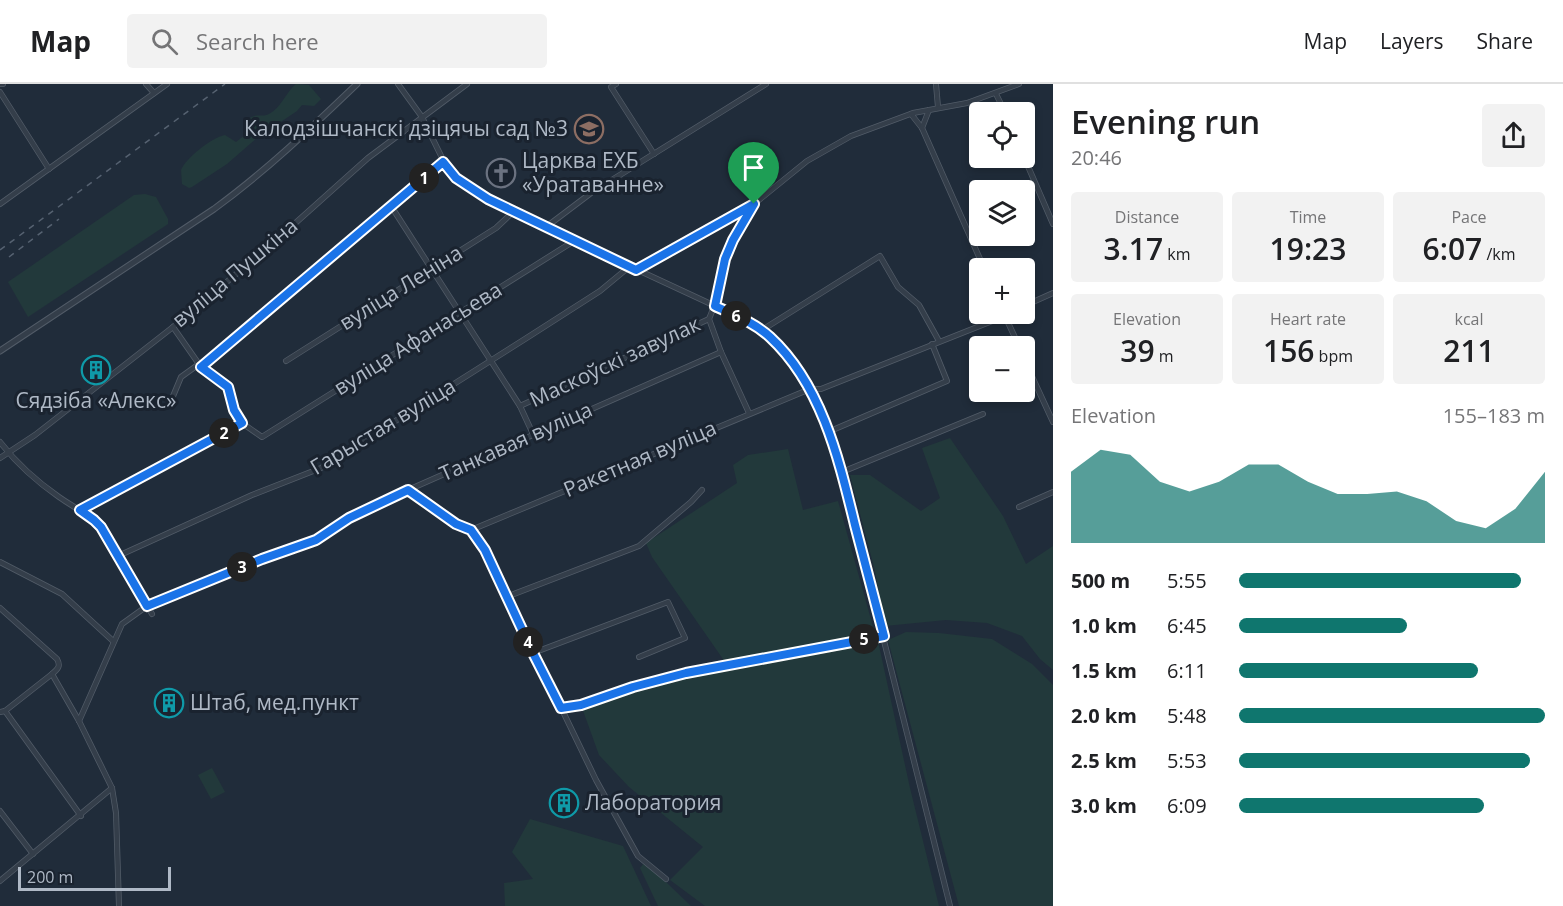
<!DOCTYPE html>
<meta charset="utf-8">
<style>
:root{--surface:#fff;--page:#f2f2f2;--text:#202124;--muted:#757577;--line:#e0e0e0;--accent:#0f766e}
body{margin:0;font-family:"Open Sans",sans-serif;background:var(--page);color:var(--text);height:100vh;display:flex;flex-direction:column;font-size:22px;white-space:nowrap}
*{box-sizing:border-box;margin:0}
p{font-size:20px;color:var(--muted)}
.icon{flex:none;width:33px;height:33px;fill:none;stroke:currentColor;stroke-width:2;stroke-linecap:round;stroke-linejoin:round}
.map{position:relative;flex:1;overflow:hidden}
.side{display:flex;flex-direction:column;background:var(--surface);width:510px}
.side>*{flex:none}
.buttons{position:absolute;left:969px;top:18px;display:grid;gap:12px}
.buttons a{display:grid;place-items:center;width:66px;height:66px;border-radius:6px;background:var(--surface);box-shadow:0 3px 9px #0003;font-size:30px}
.scale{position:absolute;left:18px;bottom:15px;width:153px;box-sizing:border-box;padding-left:6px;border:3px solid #afb9c6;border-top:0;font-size:16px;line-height:21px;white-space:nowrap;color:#afb9c6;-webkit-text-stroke:4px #1a232f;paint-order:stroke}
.pin{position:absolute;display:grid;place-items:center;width:51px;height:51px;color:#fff;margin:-62px -26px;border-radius:50% 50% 50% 0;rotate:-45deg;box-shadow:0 0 6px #0007}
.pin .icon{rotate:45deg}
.km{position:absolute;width:30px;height:30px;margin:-15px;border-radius:50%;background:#222;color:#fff;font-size:16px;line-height:30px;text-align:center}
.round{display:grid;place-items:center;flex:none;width:63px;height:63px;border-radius:6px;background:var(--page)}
.headline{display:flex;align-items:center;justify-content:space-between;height:102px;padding:0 18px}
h1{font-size:33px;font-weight:600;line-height:45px}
.metrics{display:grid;grid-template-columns:repeat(3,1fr);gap:9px;height:102px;padding:6px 18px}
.metrics div{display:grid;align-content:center;border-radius:6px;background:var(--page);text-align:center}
.metrics b{font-size:30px;font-weight:600}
.metrics small{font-size:16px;font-weight:400}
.metrics p{font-size:16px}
.chart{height:168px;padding:12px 18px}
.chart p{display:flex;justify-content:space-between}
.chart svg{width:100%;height:108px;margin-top:6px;fill:var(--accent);opacity:.7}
ul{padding:0 18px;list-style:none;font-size:20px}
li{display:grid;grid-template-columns:96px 72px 1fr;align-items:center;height:45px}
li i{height:15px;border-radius:8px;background:var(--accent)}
header{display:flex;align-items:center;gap:36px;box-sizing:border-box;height:84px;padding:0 30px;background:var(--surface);border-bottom:2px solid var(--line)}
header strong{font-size:28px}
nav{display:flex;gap:33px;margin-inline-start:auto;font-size:21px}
.search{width:420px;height:54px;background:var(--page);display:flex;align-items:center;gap:15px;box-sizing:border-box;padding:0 21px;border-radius:6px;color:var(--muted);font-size:22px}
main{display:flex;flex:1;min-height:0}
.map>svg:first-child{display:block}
.green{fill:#22393b}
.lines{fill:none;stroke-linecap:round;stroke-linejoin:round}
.minor-casing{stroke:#525c68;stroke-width:6}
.tertiary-casing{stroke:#525c68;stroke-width:7}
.minor{stroke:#343e4a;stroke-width:4.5}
.tertiary{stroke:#343e4a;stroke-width:5}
.rail{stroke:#566271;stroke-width:1.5;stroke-dasharray:6 6;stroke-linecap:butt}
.route-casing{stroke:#fff;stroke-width:12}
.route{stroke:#1a73e8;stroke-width:8}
.labels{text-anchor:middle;stroke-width:6;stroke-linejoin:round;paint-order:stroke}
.poi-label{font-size:21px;fill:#afb9c6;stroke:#1a232f;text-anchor:start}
.street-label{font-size:21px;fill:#afb9c6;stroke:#1a232f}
</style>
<header>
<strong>Map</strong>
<div class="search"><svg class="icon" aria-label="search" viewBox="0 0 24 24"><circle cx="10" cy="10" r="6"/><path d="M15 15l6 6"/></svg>Search here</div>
<nav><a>Map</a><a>Layers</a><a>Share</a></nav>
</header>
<main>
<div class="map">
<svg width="1053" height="822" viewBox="0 0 1053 822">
<rect width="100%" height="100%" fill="#202c3a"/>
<g class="green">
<path d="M296 0 309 1 321 15 314 22 302 21 297 27 257 54 227 80 192 103 189 104 182 100 181 86C186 74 211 54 225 51L236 58 245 51 246 36C257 28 261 34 269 30 281 24 286 8 296 0Z"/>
<polygon points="145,110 156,113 168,135 168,140 28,233 8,198 134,111"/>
<polygon points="950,354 1003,432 1026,480 1053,462 1053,586 1040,575 1022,552 987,539 946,536 885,542 875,487 850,391 870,391 921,427 940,414 922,364"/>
<polygon points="788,365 803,426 838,417 875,550 725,578 652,473 646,459 737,399 733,381 748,371"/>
<polygon points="906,548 939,549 992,555 1032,580 1053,601 1053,822 959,822 888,556"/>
<polygon points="878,557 910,704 939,822 705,822 670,796 703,763 629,703 599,671 581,621 703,590"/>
<polygon points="212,684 225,708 211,715 198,691"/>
<polygon points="530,735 623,762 651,822 505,822 504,799 533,795 512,768"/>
<polygon points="645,778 691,822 658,822 640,784"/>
</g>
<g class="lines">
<g class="minor-casing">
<g id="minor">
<polyline points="0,0 3,0"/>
<polyline points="146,0 154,9"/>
<path d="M398 0 422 33 448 86 462 99 513 128 741 234C750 240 760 244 769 251 809 287 825 339 842 388L950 822"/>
<polyline points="616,0 611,3 654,70"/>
<polyline points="936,0 938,23"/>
<polyline points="0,8 49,85"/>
<polyline points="996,10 1005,28"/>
<polyline points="911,30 922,44 984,184"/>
<polyline points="922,44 929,26"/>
<polyline points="1024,73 1053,140"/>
<polyline points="0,120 167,0"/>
<polyline points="391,122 520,322 533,350"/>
<polyline points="546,143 591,109 766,0"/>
<polyline points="636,186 754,120 807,77 851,52 913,29 967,19 1019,0"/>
<polyline points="1024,222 1053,209"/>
<polyline points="1004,230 1019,262"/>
<polyline points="173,243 201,283 228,303 234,326 242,339 262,353 574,157"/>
<polyline points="762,246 880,172 898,203 919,221 939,257"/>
<polyline points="1024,275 1053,338"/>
<polyline points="286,277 496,144 513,128"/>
<polyline points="201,283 443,78"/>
<polyline points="171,317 181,293 199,280"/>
<polyline points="520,322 709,235"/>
<path d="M749 329 721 268 709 235C718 215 720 196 725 176 731 156 742 138 753 121"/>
<polyline points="828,348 947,297 932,260"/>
<path d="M0 358C17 380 36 397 59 413 73 423 89 430 101 443L152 530"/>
<polyline points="0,374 35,351 173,243 272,160 368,74 467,0"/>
<polyline points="842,388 983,330"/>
<polyline points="408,406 456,440 471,446 485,466 596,696 638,772 666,795"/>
<polyline points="1019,423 1053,408"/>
<polyline points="80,426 242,339"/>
<polyline points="471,446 810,305 821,305 1010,230"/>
<polyline points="118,472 252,411 321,384 525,255 600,207 629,183"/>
<polyline points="0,478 62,510 113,557"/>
<polyline points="506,513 639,462 691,418 702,406"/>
<path d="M0 524 57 575C61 582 58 585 52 590L79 637 112 704 116 729 119 822"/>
<polyline points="533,569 668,518 685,554 639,573"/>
<path d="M561 624C603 617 643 599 685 589 750 574 817 564 883 552"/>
<polyline points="5,627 81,732"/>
<polyline points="0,628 5,627 52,590"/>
<polyline points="79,637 122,540 147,522 262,475 316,456 349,434 408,406 721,268"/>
<polyline points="0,727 33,770"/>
<polyline points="0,797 112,704"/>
</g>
</g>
<g class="tertiary-casing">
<path id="tertiary" d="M0 267 214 125C266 87 310 45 357 0"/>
</g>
<use href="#minor" class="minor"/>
<use href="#tertiary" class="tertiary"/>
<g class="rail">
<polyline points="0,166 225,0"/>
<polyline points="9,173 59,135"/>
</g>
</g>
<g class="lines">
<g class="route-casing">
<path id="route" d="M443 78 456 94 488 115 636 186 754 120 733 156 725 175 715 222C734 231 755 239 770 253 822 301 839 376 855 441 865 478 874 515 884 552L686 589 633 603 581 621 561 624 533 569 485 466 471 446 456 440 408 406 349 434 316 456 262 475 147 522 101 443 94 436 80 426 242 339 234 326 228 303 201 283Z"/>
</g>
<use href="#route" class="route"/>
</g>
<defs>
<g id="school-ring" transform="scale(1.5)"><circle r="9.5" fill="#1a232f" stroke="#8d6e63" stroke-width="1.5"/><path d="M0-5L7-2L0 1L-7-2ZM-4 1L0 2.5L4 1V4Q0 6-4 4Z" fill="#8d6e63"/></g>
<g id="church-ring" transform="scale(1.5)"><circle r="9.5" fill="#1a232f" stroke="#6b7280" stroke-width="1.5"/><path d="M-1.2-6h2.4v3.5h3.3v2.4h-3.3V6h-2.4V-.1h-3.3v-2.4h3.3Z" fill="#6b7280"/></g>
<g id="building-ring" transform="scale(1.5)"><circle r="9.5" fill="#1a232f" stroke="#0f9aa8" stroke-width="1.5"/><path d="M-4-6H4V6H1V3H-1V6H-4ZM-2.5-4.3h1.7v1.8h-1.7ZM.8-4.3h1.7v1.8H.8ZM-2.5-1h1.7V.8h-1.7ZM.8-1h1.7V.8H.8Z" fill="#0f9aa8"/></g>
</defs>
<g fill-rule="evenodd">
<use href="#school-ring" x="589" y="45"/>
<use href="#church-ring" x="501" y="89"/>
<use href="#building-ring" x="96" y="286"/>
<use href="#building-ring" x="169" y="619"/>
<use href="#building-ring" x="564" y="719"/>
</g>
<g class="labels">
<g class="poi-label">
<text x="568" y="52" text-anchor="end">Калодзішчанскі дзіцячы сад №3</text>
<text x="522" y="84">Царква ЕХБ<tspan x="522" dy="24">«Уратаванне»</tspan></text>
<text x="96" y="324" text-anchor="middle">Сядзіба «Алекс»</text>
<text x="190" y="626">Штаб, мeд.пункт</text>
<text x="585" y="726">Лаборатория</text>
</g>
<g class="street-label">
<text transform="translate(235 189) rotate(-40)" y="7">вуліца Пушкіна</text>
<text transform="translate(401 204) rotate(-32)" y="7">вуліца Леніна</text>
<text transform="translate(418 255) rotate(-32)" y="7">вуліца Афанасьева</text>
<text transform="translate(615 278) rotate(-25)" y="7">Маскоўскі завулак</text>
<text transform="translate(383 343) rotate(-31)" y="7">Гарыстая вуліца</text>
<text transform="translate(516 358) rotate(-24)" y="7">Танкавая вуліца</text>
<text transform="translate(640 375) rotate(-23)" y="7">Ракетная вуліца</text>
</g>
</g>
</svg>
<div class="buttons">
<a><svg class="icon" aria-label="locate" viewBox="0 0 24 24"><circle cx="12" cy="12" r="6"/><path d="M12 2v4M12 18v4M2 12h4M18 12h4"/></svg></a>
<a><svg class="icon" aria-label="layers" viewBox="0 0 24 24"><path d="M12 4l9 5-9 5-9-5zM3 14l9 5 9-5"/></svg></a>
<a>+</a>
<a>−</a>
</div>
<div class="scale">200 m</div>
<div class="pin" style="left:754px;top:120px;background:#1e9e55"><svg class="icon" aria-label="arrive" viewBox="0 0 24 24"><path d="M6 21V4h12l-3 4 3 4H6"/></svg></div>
<b class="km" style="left:424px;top:94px">1</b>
<b class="km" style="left:224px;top:349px">2</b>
<b class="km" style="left:242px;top:483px">3</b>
<b class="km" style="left:528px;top:558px">4</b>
<b class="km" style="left:864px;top:555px">5</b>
<b class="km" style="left:736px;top:232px">6</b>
</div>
<section class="side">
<div class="headline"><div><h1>Evening run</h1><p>20:46</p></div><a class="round"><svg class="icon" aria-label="share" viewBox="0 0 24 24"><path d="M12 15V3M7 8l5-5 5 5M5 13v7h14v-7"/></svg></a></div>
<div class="metrics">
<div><p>Distance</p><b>3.17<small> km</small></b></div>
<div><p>Time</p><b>19:23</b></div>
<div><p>Pace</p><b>6:07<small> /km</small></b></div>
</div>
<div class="metrics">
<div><p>Elevation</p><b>39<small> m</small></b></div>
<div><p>Heart rate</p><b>156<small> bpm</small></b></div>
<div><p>kcal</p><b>211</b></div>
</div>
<div class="chart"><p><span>Elevation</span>155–183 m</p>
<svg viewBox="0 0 160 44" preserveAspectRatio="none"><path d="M0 44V15L10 6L20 8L30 19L40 23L50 19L60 12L70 12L80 19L90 24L100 24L110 23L120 27L130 35L140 38L150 30L160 15V44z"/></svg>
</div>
<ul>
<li><b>500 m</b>5:55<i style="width:92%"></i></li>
<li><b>1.0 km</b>6:45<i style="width:55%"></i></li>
<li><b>1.5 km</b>6:11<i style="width:78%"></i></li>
<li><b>2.0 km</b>5:48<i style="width:100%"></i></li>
<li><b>2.5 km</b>5:53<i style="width:95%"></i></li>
<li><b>3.0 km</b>6:09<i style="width:80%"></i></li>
</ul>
</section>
</main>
